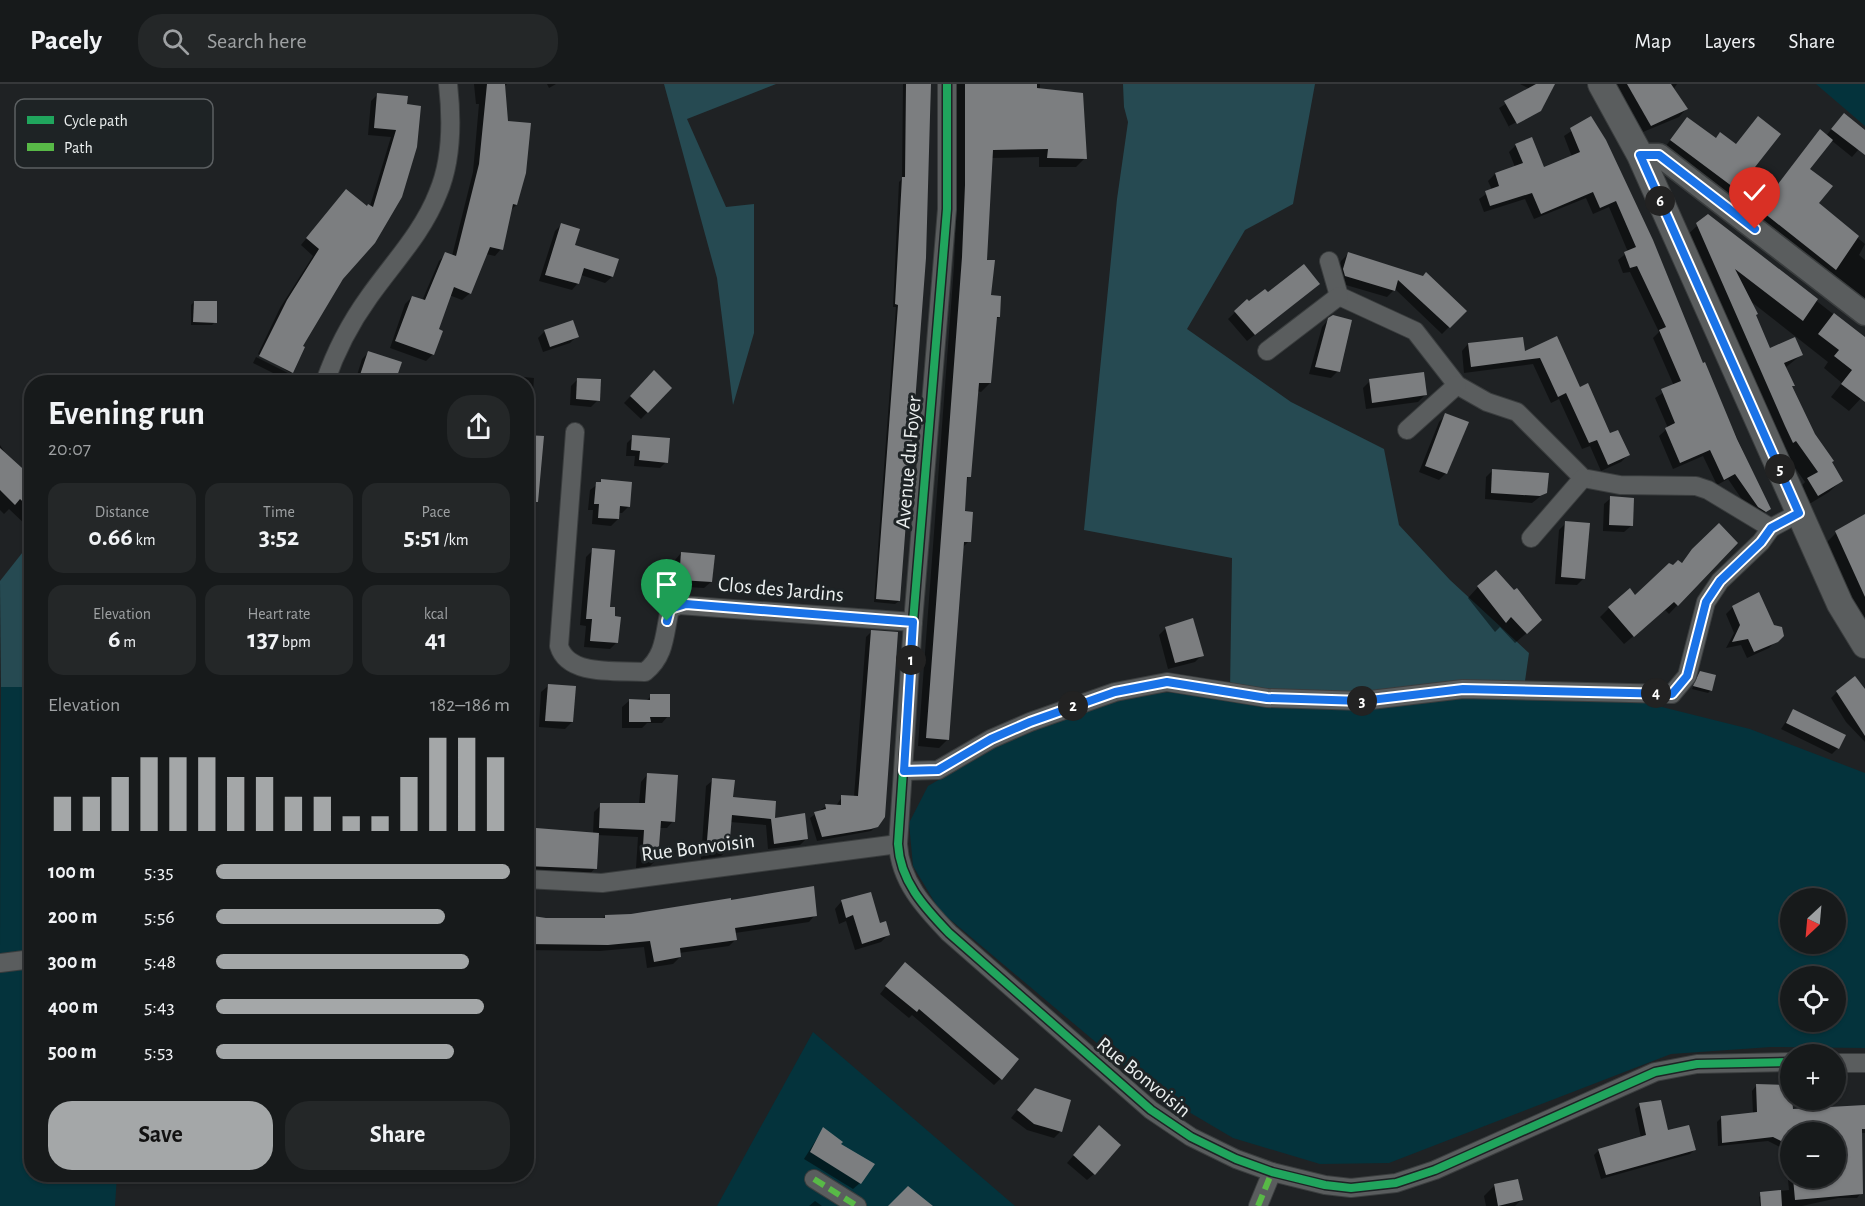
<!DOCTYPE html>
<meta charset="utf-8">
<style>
:root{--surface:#171a1b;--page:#242728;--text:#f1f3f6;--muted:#9ea1a3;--line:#36383a;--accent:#a4a7a8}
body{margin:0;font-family:"Alegreya Sans",sans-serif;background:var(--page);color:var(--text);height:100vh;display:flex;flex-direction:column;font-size:22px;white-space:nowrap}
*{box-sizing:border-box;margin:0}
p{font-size:20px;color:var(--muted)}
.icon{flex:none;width:33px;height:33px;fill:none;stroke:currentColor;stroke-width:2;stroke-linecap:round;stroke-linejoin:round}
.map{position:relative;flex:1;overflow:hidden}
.sheet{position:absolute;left:24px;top:291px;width:510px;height:807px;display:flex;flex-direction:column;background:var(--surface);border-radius:24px;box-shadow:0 2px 4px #0004,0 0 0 2px var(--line)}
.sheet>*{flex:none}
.needle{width:39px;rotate:206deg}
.controls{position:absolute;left:1780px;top:804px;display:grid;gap:12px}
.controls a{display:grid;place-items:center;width:66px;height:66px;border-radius:50%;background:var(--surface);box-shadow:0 2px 4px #0004,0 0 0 2px var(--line);font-size:30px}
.pin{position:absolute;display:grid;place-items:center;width:51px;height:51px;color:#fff;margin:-62px -26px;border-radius:50% 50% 50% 0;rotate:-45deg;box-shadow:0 0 6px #0007}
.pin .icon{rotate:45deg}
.km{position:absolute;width:30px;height:30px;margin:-15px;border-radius:50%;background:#222;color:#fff;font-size:16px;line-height:30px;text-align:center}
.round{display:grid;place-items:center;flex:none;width:63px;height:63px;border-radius:24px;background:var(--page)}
.head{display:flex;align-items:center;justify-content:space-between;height:102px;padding:0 24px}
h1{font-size:33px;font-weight:700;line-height:45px}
.figures{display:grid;grid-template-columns:repeat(3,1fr);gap:9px;height:102px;padding:6px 24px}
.figures div{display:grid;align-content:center;border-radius:15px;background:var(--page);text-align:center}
.figures b{font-size:26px;font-weight:700}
.figures small{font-size:16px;font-weight:400}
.figures p{font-size:16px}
.chart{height:168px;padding:12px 24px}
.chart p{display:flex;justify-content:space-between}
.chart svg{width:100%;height:108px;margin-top:6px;stroke:var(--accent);stroke-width:6}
.action{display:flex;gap:12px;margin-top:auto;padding:12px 24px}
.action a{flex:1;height:69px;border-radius:24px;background:var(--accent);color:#111;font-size:24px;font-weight:700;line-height:69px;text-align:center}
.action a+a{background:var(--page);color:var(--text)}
ul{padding:0 24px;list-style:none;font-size:20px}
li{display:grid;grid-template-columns:96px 72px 1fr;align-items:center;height:45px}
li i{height:15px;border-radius:8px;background:var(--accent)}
header{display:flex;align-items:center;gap:36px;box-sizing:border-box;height:84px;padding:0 30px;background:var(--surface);border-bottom:2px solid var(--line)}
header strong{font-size:28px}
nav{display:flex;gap:33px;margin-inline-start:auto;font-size:21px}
.search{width:420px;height:54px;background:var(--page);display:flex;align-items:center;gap:15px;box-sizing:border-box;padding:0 21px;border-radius:24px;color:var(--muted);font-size:22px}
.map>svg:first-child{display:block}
.green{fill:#04333c;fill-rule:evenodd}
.forest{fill:#264a52}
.shadow{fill:#0007;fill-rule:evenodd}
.building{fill:#7c7e80}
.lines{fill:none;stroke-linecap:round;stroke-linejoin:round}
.minor-casing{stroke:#3a3d3e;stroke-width:20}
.tertiary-casing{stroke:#3a3d3e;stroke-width:25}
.secondary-casing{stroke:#3a3d3e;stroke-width:28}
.minor{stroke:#5a5d5e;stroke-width:18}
.tertiary{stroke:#5a5d5e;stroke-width:22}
.secondary{stroke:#5a5d5e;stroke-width:26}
.quiet{stroke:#58b947;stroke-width:6;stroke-dasharray:12 6;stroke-linecap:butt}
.cycleway-casing{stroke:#1e2325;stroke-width:11}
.cycleway{stroke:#20a55d;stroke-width:8}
.route-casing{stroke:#fff;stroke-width:12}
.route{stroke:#1a73e8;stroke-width:8}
.labels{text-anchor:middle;stroke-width:6;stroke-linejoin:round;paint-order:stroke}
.street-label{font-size:21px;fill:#ebefef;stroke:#1e2325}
.key{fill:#1e2325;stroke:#5c6062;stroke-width:1.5}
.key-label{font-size:16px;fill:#ebefef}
</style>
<header>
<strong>Pacely</strong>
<div class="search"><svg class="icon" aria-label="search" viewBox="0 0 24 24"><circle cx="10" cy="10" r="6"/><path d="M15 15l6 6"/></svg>Search here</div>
<nav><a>Map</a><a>Layers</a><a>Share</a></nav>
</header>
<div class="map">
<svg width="1865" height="1122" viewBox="0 0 1865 1122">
<rect width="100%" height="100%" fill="#1f2224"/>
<g class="green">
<polygon points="1816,0 1865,0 1865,42"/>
<polygon points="1,603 31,603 31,868 0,869"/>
<path d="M1230 607 1618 612 1750 645 1865 689V964L1771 963 1671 970 1389 1079 1320 1080 1233 1054 1155 1008 940 827 913 782 909 739 928 702 1041 637 1141 609ZM1791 814H1836V860H1791ZM1791 892H1836V938H1791Z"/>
<polygon points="31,884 32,1090 117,1091 115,1122 0,1122 0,885"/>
<polygon points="813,948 1015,1122 717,1122"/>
</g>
<g class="forest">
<polygon points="664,0 776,0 687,35 726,123 754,120 754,249 733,321 717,194"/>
<polygon points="1123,0 1315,0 1293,120 1245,146 1187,245 1291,318 1384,365 1399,441 1450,496 1529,569 1523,611 1230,607 1232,474 1084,446 1117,115 1128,38 1124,23"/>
<polygon points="30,459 31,603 1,603 0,497"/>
</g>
<g class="shadow">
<polygon points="474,0 507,0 505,2 507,38 516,121 511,126 501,165 495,172 486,170 469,210 462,216 449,211 437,246 433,270 426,277 390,264 405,220 412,213 422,217 439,177 446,170 452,172 473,88 479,20 476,20"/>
<polygon points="547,0 556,0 549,4"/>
<polygon points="903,0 928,0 899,517 895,520 874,518 894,250 896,223 893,223 899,98 902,95"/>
<polygon points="956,0 1040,0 1040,6 1085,74 1076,83 1039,83 1039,73 991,74 986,177 990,212 999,233 995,236 990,299 981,308 977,307 964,428 969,457 962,464 948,655 939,664 918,662 954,182 957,110"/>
<polygon points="1520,0 1553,0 1538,27 1509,42 1510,45 1499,24 1530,5"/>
<polygon points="1615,0 1677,0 1673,6 1686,25 1679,33 1643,48"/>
<polygon points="378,10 405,22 419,23 342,195 300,262 303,264 291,289 258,270 280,224 313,172 301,161 339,114 366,124 370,122 391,53 368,51 371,17"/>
<polygon points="1591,34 1769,424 1762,431 1752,430 1728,395 1717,401 1703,372 1673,385 1659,352 1668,344 1655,314 1674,302 1653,254 1659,248 1630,188 1623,189 1618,176 1628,168 1609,123 1593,130 1586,114 1534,135 1525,115 1484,128 1479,115 1492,106 1488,97 1495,90 1515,83 1509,68 1516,61 1543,85 1572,73 1564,52"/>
<polygon points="1687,35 1715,56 1735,61 1779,50 1729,112 1665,63"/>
<polygon points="1837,38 1865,48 1865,58 1852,73 1831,56 1808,85 1817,120 1865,160 1859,171 1865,176 1865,220 1753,132 1814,54 1826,52"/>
<polygon points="1708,132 1865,255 1865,310 1849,327 1831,313 1842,299 1824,284 1828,278 1749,216 1769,266 1801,271 1785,284 1791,303 1813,350 1841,397 1829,408 1806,422 1797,407 1805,398 1784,368 1686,152"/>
<polygon points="561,141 573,162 612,193 605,199 581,191 578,199 572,206 539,197 555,147"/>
<polygon points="1348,170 1465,227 1442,250 1395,205 1387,213 1339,199 1337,193 1341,177"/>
<polygon points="1311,206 1247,257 1228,235 1247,217 1249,220 1268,210"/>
<polygon points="194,218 215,238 212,241 191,241 191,221"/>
<polygon points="1329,235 1338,287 1331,294 1309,290 1322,243"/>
<polygon points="545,247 577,252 570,259 543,268 538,254"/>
<polygon points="1556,254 1579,305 1610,351 1628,371 1621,378 1601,387 1590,362 1582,365 1559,315 1551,319 1533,280 1464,289 1462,267 1468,260 1523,270"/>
<polygon points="368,269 400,279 394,298 355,298 362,275"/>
<polygon points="256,273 290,290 285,295 253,279"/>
<polygon points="654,288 670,304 641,335 624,319"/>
<polygon points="513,292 534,294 532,321 526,326 526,298 506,298"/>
<polygon points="578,295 598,316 591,323 570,321 571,302"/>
<polygon points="1370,297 1425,311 1418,318 1366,325 1363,304"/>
<polygon points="1446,331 1446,389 1439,396 1419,388 1439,338"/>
<polygon points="526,352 542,353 529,497 526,499"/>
<polygon points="633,353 666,378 660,384 634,382 635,372 626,372 627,359"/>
<polygon points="0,361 7,372 32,395 32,439 28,443 9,425 4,430 0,426"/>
<polygon points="1493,386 1546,408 1532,419 1485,415 1486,393"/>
<polygon points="602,397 629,422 622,429 618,429 618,435 611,442 592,440 593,426 588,426 590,406"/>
<polygon points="1611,414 1631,442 1624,448 1603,447 1604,420"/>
<polygon points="1865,432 1865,547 1825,460 1836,449"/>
<polygon points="1566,439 1584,494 1577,501 1555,500 1559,446"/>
<polygon points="1736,459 1669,530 1665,526 1624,560 1600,533 1609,524 1635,513 1681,480 1693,466"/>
<polygon points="593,466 617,558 610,565 584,563 586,542 580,541 586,473"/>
<polygon points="681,469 711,498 704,504 673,502 675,476"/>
<polygon points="1478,503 1514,508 1529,547 1515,559 1500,543 1495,548 1468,514"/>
<polygon points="1733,523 1773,542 1782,551 1769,564 1747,574 1741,561 1726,564 1734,549 1726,530"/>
<polygon points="1166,544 1202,571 1195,578 1168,585 1159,551"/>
<polygon points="871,548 877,742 871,747 817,757 810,734 826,722 836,722 842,713 854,713 866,553"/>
<polygon points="526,586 530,586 526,613"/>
<polygon points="1700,588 1711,606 1708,609 1692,605"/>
<polygon points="548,602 572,638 565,645 539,643 541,608"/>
<polygon points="1865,607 1865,658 1846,638 1831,614 1837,608"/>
<polygon points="651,612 668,632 662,639 647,639 642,644 622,644 622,623 629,617 645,618"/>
<polygon points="1793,627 1838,664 1832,670 1781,645"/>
<polygon points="647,691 673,737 667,744 659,744 657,775 650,782 636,784 638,753 597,751 595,784 589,791 526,786 526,766 529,766 530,752 537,746 593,750 594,728 601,721 639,720 641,698"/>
<polygon points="713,696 732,714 774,719 773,736 807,754 800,761 768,765 766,741 730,738 728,765 721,772 701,775 706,702"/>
<polygon points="870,810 879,841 888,851 881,858 855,866 846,837 839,840 835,825 841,818"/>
<polygon points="631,831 815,831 809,838 735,849 736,855 729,862 679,869 680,873 673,880 647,884 644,863 600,867 526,866 526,834 602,835 605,832"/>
<polygon points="898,887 1001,994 994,1001 912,931 909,934 880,910"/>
<path d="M1756 1002 1791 1027 1865 1024V1049H1860L1861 1109 1857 1114H1838L1802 1122H1760L1759 1113 1764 1109 1789 1106 1786 1074 1781 1075 1780 1063 1768 1057 1718 1062 1717 1038 1721 1034 1753 1030 1752 1007ZM1791 1048H1836V1094H1791Z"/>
<polygon points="1028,1013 1061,1047 1054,1054 1027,1046 1011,1034"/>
<polygon points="1640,1021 1667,1048 1695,1065 1690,1070 1601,1095 1594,1071 1599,1066 1641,1054 1635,1025"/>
<polygon points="823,1045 839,1060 860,1099 853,1105 804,1075"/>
<polygon points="1092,1050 1094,1090 1087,1096 1067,1079"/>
<polygon points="1495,1101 1521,1116 1515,1122 1486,1122 1484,1112"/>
<polygon points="815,1117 822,1122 809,1122"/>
</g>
<g class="building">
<polygon points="487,0 505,0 508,37 531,39 526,89 517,121 513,120 503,166 490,163 471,210 454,203 439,245 443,247 434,271 395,257 412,212 425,216 445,168 456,172 479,80"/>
<polygon points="906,0 931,0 930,32 926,174 900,517 876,515 898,221 895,220 902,93 905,93"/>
<polygon points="965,0 1037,0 1037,4 1083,9 1087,75 1047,74 1048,65 993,66 987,176 995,176 991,211 1001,212 1000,233 997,233 991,299 979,299 971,393 967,393 965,427 973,428 971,458 964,458 949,656 926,654 962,173 965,101"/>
<polygon points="1536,0 1555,0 1541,27 1517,40 1504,17"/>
<polygon points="1627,0 1671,0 1688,25 1651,42"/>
<polygon points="377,9 408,12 407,20 421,22 417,63 402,113 375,159 343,195 303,262 305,263 293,289 259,272 287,216 319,165 306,154 346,105 367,122 368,120 373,123 396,46 374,44"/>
<polygon points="1844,29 1865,46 1865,71 1831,45"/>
<polygon points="1591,32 1606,56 1653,156 1703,279 1705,278 1737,355 1771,425 1766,428 1758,423 1735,390 1724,396 1710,366 1680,379 1665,344 1675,339 1661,305 1681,297 1659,246 1666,243 1637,182 1630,184 1624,168 1636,163 1616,117 1600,124 1593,108 1541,130 1532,109 1490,122 1485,107 1499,102 1495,89 1523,79 1515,60 1532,53 1544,83 1580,68 1570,44"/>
<polygon points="1758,32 1781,50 1737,106 1670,56 1687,33 1716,54 1720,48 1736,60"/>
<polygon points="1820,45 1833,56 1810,85 1833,102 1819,119 1859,152 1836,186 1759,125"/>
<polygon points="1708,130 1818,215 1803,237 1735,185 1758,230 1756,231 1770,264 1795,253 1803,271 1784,279 1795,302 1792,302 1815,350 1834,377 1832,378 1843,397 1818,412 1807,394 1818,388 1796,357 1793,359 1785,342 1696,139"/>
<polygon points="561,139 580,145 575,161 619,175 613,193 584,184 579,200 545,191"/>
<polygon points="1348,168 1423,192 1426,188 1467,227 1450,244 1398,196 1395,207 1345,192 1343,185"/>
<polygon points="1304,180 1320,200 1255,251 1234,227 1247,215 1249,217 1265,205 1268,208"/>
<polygon points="194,217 217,217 217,239 193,238"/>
<polygon points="1834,229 1865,253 1865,318 1841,300 1852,286 1834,272 1839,266 1818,250"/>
<polygon points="1333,231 1352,236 1340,288 1315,283 1328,234"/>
<polygon points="573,236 579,253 550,263 544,246"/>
<polygon points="1557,252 1580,303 1588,299 1610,349 1618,346 1630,371 1608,381 1597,356 1589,359 1566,309 1558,313 1540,274 1471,283 1468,259 1523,253 1525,267"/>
<polygon points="368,267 402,278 395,298 383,298 360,291"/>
<polygon points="654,286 672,304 648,329 630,312"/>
<polygon points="1424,288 1427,311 1372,319 1369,295"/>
<polygon points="577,294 601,295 600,317 576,315"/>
<polygon points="1445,329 1469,338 1447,390 1425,382"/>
<polygon points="526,351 544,352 538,418 526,418"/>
<polygon points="632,351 670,354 668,379 639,376 640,367 631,366"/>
<polygon points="0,364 32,393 32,426 20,415 15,421 0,406"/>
<polygon points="1492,385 1549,389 1547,409 1540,412 1491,409"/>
<polygon points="601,395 632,398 630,423 620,422 619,435 598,434 599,420 594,420 596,398 601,398"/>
<polygon points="1610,412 1634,414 1633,442 1609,441"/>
<polygon points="1865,430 1865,513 1835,447"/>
<polygon points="1565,437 1590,439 1585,495 1561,493"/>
<polygon points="1719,439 1738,459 1678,522 1674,518 1634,553 1608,523 1630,504 1635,511 1669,479 1673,481 1678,476 1682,479 1692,465"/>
<polygon points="592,464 615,466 610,523 615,523 615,532 621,533 618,559 590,557 592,535 586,535"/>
<polygon points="681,468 715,471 712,498 679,496"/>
<polygon points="1496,486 1514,506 1517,504 1542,536 1527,550 1511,533 1506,539 1477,502"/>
<polygon points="1759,508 1774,541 1782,543 1784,552 1778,558 1754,568 1748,555 1732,558 1740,541 1732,522"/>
<polygon points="1193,534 1204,572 1175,579 1165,543"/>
<polygon points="871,546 898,548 885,733 878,743 871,745 822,753 814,728 826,725 825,720 841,721 841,711 858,712"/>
<polygon points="1700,587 1716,591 1712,607 1693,602"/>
<polygon points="1855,592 1865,605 1865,652 1836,607"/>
<polygon points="548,600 576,602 573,638 545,637"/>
<polygon points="650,610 670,610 670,633 650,633 651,638 629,638 629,615 650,616"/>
<polygon points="1793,625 1846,651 1839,665 1786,639"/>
<polygon points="647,689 678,691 675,738 661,737 658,775 642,778 644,746 599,744 600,719 645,719"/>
<polygon points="712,694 735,696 733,713 776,717 775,734 805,729 808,755 774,760 771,735 732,731 729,766 706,769"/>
<polygon points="536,744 599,749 597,785 526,782 526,764 535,764"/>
<polygon points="814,802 817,832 735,844 737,856 680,864 681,873 654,878 650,857 608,861 526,860 526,831 546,834 605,834 605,831 631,830 731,814 731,816"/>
<polygon points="871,808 880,839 886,837 890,851 862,860 853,831 846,834 841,816"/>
<polygon points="905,878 1019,975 1002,996 919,925 917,928 885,902"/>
<polygon points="1756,1000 1791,1001 1793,1025 1865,1021 1865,1045 1862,1045 1863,1110 1795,1116 1793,1094 1836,1094 1836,1048 1791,1048 1791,1062 1773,1053 1722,1059 1721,1032 1757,1028"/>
<polygon points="1035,1004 1071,1016 1062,1048 1034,1040 1017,1026"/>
<polygon points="1661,1016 1668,1046 1689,1041 1696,1066 1606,1091 1598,1065 1646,1051 1639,1019"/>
<polygon points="1099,1041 1121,1061 1095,1091 1073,1071"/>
<polygon points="823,1043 843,1058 841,1060 875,1080 861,1100 810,1068"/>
<polygon points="1518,1095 1523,1116 1498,1122 1494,1100"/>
<polygon points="908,1102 933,1122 888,1122"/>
<polygon points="1781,1106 1782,1122 1761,1122 1760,1108"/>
</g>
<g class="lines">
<g class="minor-casing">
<g id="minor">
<path d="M947 0V125L913 538 898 760C900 797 924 823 949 849L1151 1026 1191 1053 1236 1075 1272 1088 1325 1101 1351 1104 1396 1099 1435 1086 1655 988 1697 980 1791 978"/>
<polyline points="1329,177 1339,212 1415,247 1457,301 1487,318 1517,328 1583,394 1620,401 1696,402 1708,406 1771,444"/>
<polyline points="1267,267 1339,212"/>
<path d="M325 298C335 269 351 238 369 213 393 179 423 148 438 109 452 76 452 35 448 0"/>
<polyline points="1407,346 1457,301"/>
<path d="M575 348 559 562C568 593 618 586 645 588 666 571 664 550 670 525L679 521 913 538"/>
<polyline points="1531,454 1583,394"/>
<polyline points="904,687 938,686 991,655 1030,638 1115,608 1167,598 1267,614 1362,617 1463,605 1672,610 1687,592 1706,518 1720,497 1761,458 1771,444 1799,429"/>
<polyline points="526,795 602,799 898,760"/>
<polyline points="0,879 32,875"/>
<polyline points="1836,979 1865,979"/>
<polyline points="814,1095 857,1122"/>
<polyline points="1258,1122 1272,1088"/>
</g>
</g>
<g class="tertiary-casing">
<polyline id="tertiary" points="1640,71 1659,71 1865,230"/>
</g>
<g class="secondary-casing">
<polyline id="secondary" points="1601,0 1640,71 1840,520 1865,561"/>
</g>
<use href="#minor" class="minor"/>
<use href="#tertiary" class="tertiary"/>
<use href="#secondary" class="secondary"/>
<g class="quiet">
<polyline points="814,1095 857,1122"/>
<polyline points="1258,1122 1272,1088"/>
</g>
<g class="cycleway-casing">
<g id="cycleway">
<path d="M947 0V125L913 538 898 760C900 797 924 823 949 849L1151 1026 1191 1053 1236 1075 1272 1088 1325 1101 1351 1104 1396 1099 1435 1086 1655 988 1697 980 1791 978"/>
<polyline points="904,687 938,686 991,655 1030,638 1115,608 1167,598 1267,614 1362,617 1463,605 1672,610 1687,592 1706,518 1720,497 1761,458 1771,444 1799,429"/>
</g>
</g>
<use href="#cycleway" class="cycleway"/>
</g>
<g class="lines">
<g class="route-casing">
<polyline id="route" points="667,537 670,525 686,520 913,538 904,687 938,686 991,655 1030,638 1115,608 1167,598 1267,614 1362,617 1463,605 1672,610 1687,592 1706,518 1720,497 1761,458 1771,444 1799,429 1640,71 1659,71 1755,145"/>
</g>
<use href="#route" class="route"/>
</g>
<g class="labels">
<g class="street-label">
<text transform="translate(908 378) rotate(-85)" y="7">Avenue du Foyer</text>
<text transform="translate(781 505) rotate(5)" y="7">Clos des Jardins</text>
<text transform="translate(698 763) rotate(-7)" y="7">Rue Bonvoisin</text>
<text transform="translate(1144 993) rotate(39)" y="7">Rue Bonvoisin</text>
</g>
</g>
<rect x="15" y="15" width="198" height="69" rx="9" class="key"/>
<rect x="27" y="32" width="27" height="8" fill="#20a55d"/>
<rect x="27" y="59" width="27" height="8" fill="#58b947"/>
<g class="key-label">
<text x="64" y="42">Cycle path</text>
<text x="64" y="69">Path</text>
</g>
</svg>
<div class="controls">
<a><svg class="needle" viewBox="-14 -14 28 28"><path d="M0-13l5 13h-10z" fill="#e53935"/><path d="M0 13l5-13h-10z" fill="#9ea1a3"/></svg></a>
<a><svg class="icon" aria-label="locate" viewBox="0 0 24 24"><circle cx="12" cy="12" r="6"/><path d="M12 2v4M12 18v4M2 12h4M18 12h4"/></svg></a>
<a>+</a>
<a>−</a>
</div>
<div class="pin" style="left:667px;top:537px;background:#1e9e55"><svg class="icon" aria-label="arrive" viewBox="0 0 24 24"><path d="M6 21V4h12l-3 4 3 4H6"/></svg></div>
<div class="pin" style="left:1755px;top:145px;background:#d93025"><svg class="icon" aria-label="check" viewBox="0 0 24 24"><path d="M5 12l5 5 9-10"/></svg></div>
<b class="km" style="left:911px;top:576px">1</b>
<b class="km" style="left:1073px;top:622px">2</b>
<b class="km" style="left:1362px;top:617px">3</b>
<b class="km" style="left:1656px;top:609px">4</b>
<b class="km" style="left:1780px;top:385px">5</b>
<b class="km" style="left:1660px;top:117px">6</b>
<section class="sheet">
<div class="head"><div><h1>Evening run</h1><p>20:07</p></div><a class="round"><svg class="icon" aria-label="share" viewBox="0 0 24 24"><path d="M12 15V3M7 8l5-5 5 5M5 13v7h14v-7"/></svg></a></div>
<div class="figures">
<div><p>Distance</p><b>0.66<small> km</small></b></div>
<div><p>Time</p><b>3:52</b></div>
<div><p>Pace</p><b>5:51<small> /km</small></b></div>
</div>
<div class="figures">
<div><p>Elevation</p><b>6<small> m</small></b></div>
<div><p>Heart rate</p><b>137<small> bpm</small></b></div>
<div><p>kcal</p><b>41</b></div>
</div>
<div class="chart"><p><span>Elevation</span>182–186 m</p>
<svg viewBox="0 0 160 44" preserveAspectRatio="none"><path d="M5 44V30M15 44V30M25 44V22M35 44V14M45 44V14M55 44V14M65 44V22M75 44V22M85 44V30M95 44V30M105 44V38M115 44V38M125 44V22M135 44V6M145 44V6M155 44V14"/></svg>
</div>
<ul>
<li><b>100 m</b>5:35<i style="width:100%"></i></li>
<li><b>200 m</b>5:56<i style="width:78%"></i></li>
<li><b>300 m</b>5:48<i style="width:86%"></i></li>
<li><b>400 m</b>5:43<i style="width:91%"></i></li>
<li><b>500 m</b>5:53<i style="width:81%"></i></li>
</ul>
<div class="action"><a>Save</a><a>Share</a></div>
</section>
</div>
